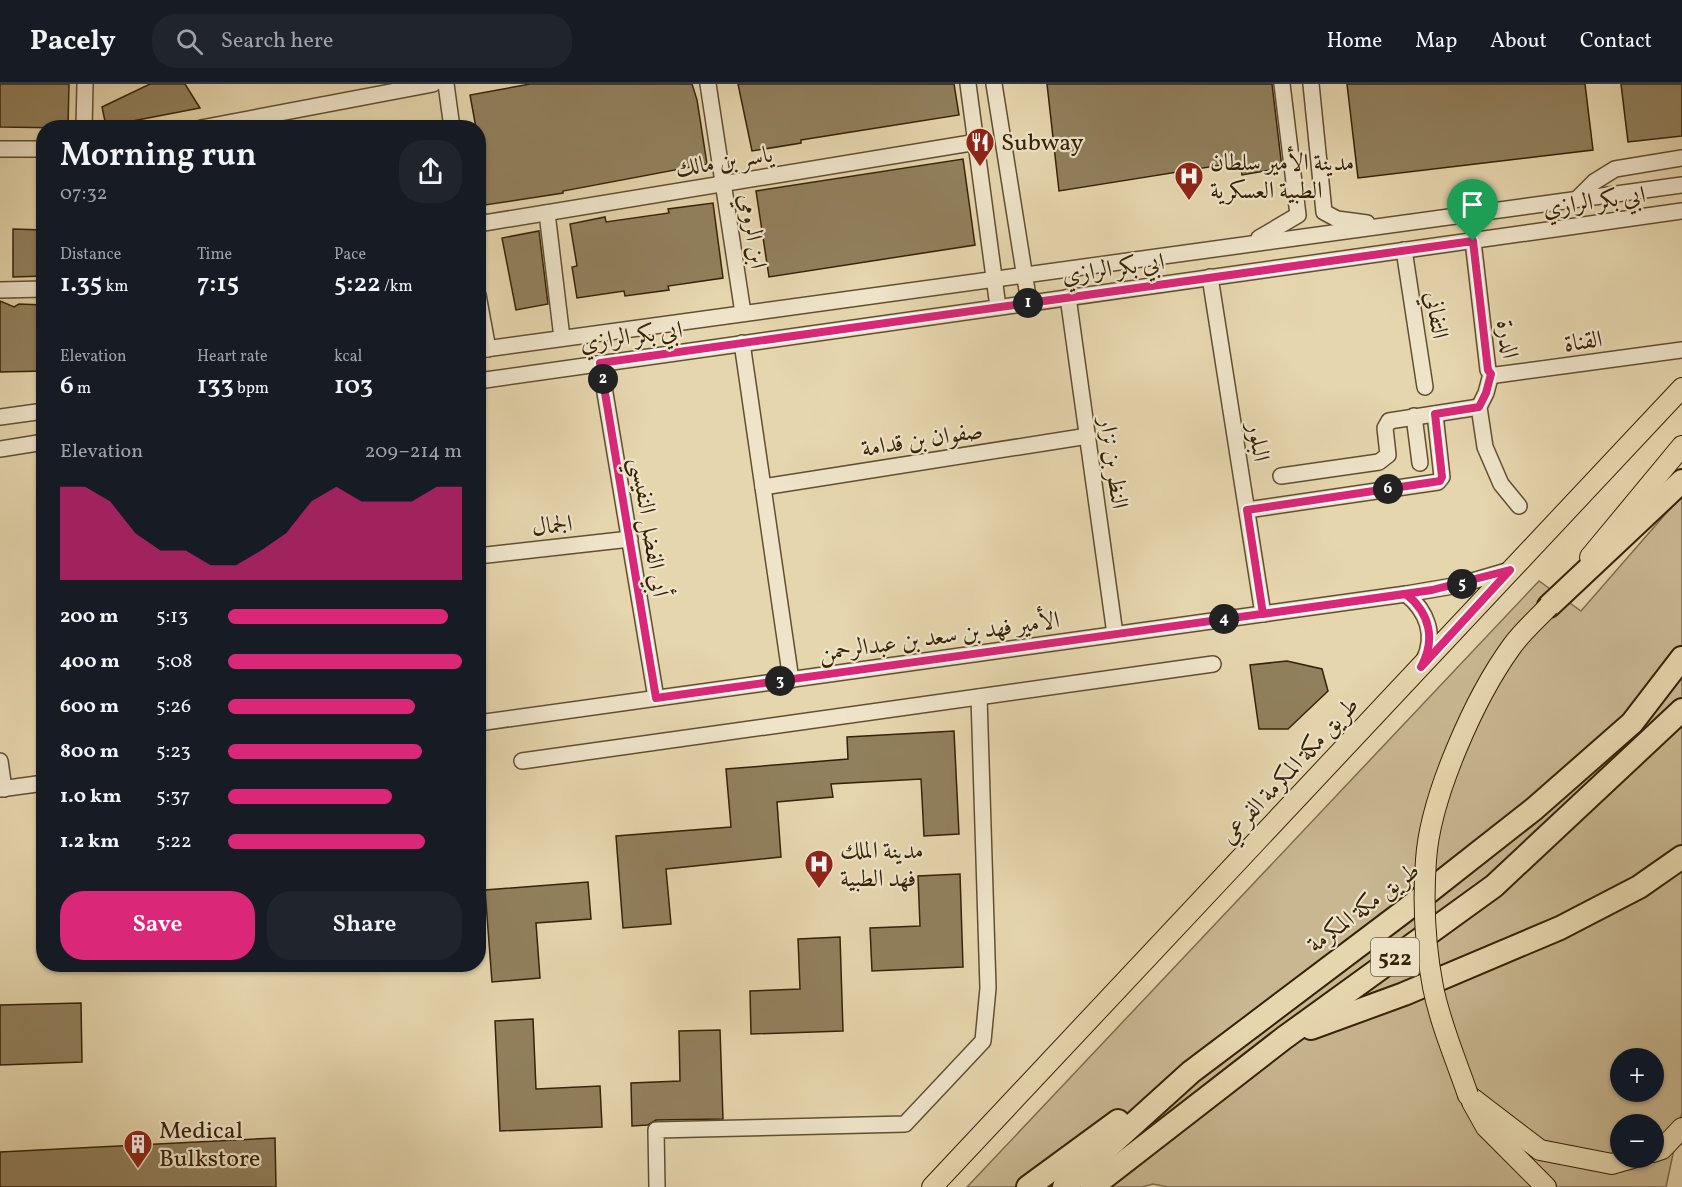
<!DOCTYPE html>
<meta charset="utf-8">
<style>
:root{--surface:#171b24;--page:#20242c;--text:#f1f3f6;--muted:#9ea1a6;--line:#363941;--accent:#db2777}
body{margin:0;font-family:Vollkorn,Amiri,serif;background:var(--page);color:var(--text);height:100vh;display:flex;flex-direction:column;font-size:22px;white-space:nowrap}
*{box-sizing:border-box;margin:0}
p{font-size:20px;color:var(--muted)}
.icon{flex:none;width:33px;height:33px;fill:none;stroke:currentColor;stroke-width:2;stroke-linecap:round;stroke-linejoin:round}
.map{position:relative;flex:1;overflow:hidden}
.side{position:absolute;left:36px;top:36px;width:450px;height:852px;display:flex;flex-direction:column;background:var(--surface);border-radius:24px;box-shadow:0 2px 4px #0004}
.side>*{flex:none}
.tools{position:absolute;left:1610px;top:964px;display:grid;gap:12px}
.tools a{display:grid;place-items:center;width:54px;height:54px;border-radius:50%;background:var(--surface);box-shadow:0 2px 4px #0004;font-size:30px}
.pin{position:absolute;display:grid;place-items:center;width:51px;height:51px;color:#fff;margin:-62px -26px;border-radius:50% 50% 50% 0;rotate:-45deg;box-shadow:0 0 6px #0007}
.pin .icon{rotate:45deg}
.km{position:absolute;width:30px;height:30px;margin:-15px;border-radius:50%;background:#222;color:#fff;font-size:16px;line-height:30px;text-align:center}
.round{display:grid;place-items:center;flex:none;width:63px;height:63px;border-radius:24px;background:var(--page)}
.headline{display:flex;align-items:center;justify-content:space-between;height:102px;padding:0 24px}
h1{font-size:33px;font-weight:600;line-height:45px}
.figures{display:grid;grid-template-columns:repeat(3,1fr);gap:9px;height:102px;padding:6px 24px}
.figures div{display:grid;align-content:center}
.figures b{font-size:26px;font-weight:600}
.figures small{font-size:16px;font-weight:400}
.figures p{font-size:16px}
.chart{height:168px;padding:12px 24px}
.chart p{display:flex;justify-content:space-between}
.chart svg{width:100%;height:108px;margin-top:6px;fill:var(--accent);opacity:.7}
.action{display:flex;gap:12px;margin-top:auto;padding:12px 24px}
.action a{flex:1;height:69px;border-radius:24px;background:var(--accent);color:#fff;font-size:24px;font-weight:600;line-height:69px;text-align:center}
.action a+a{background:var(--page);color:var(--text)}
ul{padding:0 24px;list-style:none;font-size:20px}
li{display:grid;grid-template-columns:96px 72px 1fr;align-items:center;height:45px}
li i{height:15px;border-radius:8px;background:var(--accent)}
header{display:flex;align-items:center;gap:36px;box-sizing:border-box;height:84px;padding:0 30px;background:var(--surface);border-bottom:2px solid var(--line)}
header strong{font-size:28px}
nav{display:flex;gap:33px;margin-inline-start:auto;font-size:21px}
.search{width:420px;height:54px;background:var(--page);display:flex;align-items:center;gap:15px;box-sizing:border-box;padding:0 21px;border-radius:24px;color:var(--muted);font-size:22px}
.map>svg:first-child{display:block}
.green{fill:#c8b791;stroke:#7e6c4c;stroke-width:1.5;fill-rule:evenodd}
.building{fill:#91805d;stroke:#352206;stroke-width:1.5}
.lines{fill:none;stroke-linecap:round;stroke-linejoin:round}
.minor-casing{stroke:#614f30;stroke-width:18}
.major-casing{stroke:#352206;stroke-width:22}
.highway-casing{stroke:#352206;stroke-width:26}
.minor{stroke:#efe4ca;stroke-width:15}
.major{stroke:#e6d6ae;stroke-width:20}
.highway{stroke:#e6d6ae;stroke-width:22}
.major-bridge-casing{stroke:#352206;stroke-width:22;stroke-linecap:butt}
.major-bridge{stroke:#e6d6ae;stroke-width:20}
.route-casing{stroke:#fff;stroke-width:12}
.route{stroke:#db2777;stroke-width:8}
.labels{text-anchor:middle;stroke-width:4.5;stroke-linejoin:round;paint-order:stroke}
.shield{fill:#efe4ca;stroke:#6d5c41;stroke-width:1.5}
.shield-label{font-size:22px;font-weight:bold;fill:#352206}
.poi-label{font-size:24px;fill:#352206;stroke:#efe4ca;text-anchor:start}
.street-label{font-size:24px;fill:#352206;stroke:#efe4ca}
</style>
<header>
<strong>Pacely</strong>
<div class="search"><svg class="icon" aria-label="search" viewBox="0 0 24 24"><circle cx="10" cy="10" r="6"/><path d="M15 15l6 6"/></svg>Search here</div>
<nav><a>Home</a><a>Map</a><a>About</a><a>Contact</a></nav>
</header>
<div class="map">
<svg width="1682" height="1103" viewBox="0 0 1682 1103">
<rect width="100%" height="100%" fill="#e6d6ae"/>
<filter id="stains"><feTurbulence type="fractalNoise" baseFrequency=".00333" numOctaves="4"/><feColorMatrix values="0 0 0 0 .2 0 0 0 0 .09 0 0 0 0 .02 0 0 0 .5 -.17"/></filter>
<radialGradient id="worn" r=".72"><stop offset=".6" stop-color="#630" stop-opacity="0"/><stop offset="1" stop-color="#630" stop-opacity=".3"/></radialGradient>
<path class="green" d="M1682 411V1028L1666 1103H1168L1153 1100 1142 1103H967L1539 497 1581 527ZM1620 975H1653V1008H1620ZM1620 1041H1653V1074H1620Z"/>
<g class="building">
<polygon points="0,0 69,0 68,44 0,43"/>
<polygon points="150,0 185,0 200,24 106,42 102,23"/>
<polygon points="530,0 692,0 697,16 707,80 563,107 563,109 485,121 478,82 478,44 476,44 470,11"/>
<polygon points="738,0 954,0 959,31 801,56 801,59 752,67"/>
<polygon points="1047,0 1272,0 1282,84 1242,91 1240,78 1059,107"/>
<polygon points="1347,0 1585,0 1593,66 1358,94"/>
<polygon points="1621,0 1682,0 1682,52 1628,58"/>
<polygon points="963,75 975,161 769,193 756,107"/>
<polygon points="713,119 723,194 668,202 669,206 625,212 624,207 577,214 572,183 577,182 570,140 605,133 606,138 669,129 668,125"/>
<polygon points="13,145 44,146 44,192 13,193"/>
<polygon points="539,147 548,220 516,226 502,154"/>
<polygon points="0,217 14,223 19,220 44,221 44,287 0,288"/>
<polygon points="1287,577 1322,585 1328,607 1288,645 1259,645 1250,581"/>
<polygon points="954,647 959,750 924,752 921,695 831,700 833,713 777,718 781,773 666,785 671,840 623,844 616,752 731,743 726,685 848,675 847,653"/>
<polygon points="960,790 963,883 872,887 870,844 920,842 918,792"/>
<polygon points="588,798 591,835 536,839 540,894 492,898 485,806"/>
<polygon points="840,853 843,947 751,950 750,907 800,905 798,855"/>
<polygon points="81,919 82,978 0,981 0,921"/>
<polygon points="533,935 536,1005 600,1002 602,1043 500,1047 495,937"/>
<polygon points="720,946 723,1035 656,1036 648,1041 632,1042 631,999 680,997 679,947"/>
<polygon points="275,1054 276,1103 0,1103 0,1068"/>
</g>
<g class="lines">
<g class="minor-casing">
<g id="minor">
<polyline points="446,0 452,44"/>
<polyline points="708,0 743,229"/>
<polyline points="968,0 998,223"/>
<polyline points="994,0 1029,219"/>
<polyline points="1311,0 1324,128 1337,135 1367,139"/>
<polyline points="84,44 85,0"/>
<polyline points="201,44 433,0"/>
<polyline points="0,65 44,65"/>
<polyline points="1577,115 1594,98 1615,85 1682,74"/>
<polyline points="547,129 562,254"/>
<polyline points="478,140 977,58"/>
<polyline points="1259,154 1298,131 1282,0"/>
<polyline points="1473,157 1488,286 1491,290"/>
<polyline points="1404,166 1425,303"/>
<polyline points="1210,193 1263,530"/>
<polyline points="0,206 44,205"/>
<polyline points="478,211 488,265"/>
<polyline points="1068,213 1115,550"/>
<polyline points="742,259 791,596"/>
<polyline points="478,266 1682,101"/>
<polyline points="600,279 656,614"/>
<polyline points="1491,290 1496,291 1682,266"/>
<polyline points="1491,290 1486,309 1479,323 1485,363 1501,400 1519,422"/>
<polyline points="478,297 1682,127"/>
<polyline points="1414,332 1420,379"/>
<polyline points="0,333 44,327"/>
<polyline points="0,365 44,358"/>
<polyline points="1281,392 1379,378 1388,371 1385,344 1389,337 1479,323"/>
<polyline points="763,403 1088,352"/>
<polyline points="1247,426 1438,398 1442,393 1435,330"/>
<polyline points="478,472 630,455"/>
<path d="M1406 510C1427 527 1436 551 1424 576"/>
<polyline points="478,639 1406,510 1459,501 1510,486"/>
<polyline points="0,677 4,705"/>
<polyline points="522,677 1213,580"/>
<polyline points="0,705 44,699"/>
<polyline points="657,1103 656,1046 905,1040 983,957 988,904 979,613"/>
</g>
</g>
<g class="major-casing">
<g id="major">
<polyline points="1590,473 1682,362"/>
<polyline points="1468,1011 1540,1066 1612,1080 1633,1074"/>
<polyline points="1472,1018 1486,1043 1546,1103"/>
<polyline points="1653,1068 1662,1065 1682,1044"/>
<polyline points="932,1103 1682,304"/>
</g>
</g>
<g class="highway-casing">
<g id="highway">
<polyline points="1549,522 1682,397"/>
<polyline points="1311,944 1404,910 1560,844 1639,803 1682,773"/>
<polyline points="1028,1103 1118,1037"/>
<polyline points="1064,1103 1191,988 1403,828 1534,725 1632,639 1682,574"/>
<polyline points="1092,1103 1284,954 1494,802 1682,626"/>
</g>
</g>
<use href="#minor" class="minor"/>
<use href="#major" class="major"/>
<use href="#highway" class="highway"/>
<g class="major-bridge-casing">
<path id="major-bridge" d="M1468 1011C1456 976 1440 939 1433 903 1425 862 1423 817 1426 776 1430 713 1475 613 1512 562 1522 548 1537 535 1549 522"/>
</g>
<use href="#major-bridge" class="major-bridge"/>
</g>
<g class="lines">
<g class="route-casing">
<path id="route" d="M1473 157 600 279 656 614 1406 510C1430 529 1436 556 1421 583L1510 486 1432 506 1263 530 1247 426 1440 397 1442 393 1435 330 1479 323 1486 309 1491 290 1488 286 1473 157"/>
</g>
<use href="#route" class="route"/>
</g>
<defs>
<g id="restaurant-pin" transform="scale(1.5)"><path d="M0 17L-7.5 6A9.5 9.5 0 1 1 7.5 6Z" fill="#8f2418" stroke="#efe4ca"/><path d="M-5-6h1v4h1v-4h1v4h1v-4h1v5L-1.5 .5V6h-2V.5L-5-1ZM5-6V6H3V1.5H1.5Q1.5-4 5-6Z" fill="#fff"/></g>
<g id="hospital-pin" transform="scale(1.5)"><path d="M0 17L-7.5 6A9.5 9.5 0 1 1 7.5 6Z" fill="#8f2418" stroke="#efe4ca"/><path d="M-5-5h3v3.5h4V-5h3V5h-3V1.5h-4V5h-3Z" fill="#fff"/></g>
<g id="building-pin" transform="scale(1.5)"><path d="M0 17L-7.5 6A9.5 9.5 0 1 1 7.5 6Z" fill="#8f2418" stroke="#efe4ca"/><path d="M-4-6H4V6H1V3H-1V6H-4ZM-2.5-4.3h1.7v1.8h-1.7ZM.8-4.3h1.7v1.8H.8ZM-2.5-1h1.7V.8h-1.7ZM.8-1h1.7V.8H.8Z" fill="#fff"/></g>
</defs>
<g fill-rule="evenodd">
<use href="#restaurant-pin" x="980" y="58"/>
<use href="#hospital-pin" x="1189" y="92"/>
<use href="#hospital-pin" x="819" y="780"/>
<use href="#building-pin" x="138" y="1060"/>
</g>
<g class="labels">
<rect class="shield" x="1371" y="854" width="48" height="38" rx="4.5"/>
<g class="shield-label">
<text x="1395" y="881">522</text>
</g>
<g class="poi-label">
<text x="1001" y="66">Subway</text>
<text x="1210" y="86">مدينة الأمير سلطان<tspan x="1210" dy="28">الطبية العسكرية</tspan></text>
<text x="840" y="774">مدينة الملك<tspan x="840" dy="28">فهد الطبية</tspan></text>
<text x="159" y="1054">Medical<tspan x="159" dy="28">Bulkstore</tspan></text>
</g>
<g class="street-label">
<text transform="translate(724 77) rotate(-9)" y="8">ياسر بن مالك</text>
<text transform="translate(1594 117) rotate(-8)" y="8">ابي بكر الرازي</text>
<text transform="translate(753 147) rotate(81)" y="8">ابن الرومي</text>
<text transform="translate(1113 184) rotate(-8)" y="8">ابي بكر الرازي</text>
<text transform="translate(1437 231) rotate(81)" y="8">التفاني</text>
<text transform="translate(631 252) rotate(-8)" y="8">ابي بكر الرازي</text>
<text transform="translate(1508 255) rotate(81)" y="8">الدرة</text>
<text transform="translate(1583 257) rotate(-8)" y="8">القناة</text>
<text transform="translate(922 355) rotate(-9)" y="8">صفوان بن قدامة</text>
<text transform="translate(1259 358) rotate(81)" y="8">البلور</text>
<text transform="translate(1114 379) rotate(82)" y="8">النظر بن نزار</text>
<text transform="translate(552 441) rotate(-6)" y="8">الجمال</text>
<text transform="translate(650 443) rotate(81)" y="8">أبي الفضل النفيسي</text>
<text transform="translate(939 552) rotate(-8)" y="8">الأمير فهد بن سعد بن عبدالرحمن</text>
<text transform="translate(1289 686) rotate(-47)" y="8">طريق مكة المكرمة الفرعي</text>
<text transform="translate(1363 823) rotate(-37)" y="8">طريق مكة المكرمة</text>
</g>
</g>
<rect width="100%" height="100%" filter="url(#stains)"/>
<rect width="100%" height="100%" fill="url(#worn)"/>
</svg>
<div class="tools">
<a>+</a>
<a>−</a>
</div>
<div class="pin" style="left:1473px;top:157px;background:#1e9e55"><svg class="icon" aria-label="arrive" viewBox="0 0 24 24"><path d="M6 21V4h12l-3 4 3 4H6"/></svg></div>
<b class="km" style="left:1028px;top:219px">1</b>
<b class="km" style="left:603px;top:295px">2</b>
<b class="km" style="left:780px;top:597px">3</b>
<b class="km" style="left:1224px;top:535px">4</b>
<b class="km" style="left:1462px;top:500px">5</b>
<b class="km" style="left:1388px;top:405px">6</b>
<section class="side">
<div class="headline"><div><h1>Morning run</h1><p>07:32</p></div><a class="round"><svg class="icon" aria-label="share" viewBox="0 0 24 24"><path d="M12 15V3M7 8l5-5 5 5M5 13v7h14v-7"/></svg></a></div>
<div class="figures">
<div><p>Distance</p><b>1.35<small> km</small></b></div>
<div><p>Time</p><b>7:15</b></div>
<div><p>Pace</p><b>5:22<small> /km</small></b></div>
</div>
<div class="figures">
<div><p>Elevation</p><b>6<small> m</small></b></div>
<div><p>Heart rate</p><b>133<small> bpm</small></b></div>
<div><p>kcal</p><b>103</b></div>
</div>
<div class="chart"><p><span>Elevation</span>209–214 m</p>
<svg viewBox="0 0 160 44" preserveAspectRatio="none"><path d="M0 44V6L10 6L20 12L30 25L40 32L50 32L60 38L70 38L80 32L90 25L100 12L110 6L120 12L130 12L140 12L150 6L160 6V44z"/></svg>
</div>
<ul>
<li><b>200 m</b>5:13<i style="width:94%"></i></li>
<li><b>400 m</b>5:08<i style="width:100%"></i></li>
<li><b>600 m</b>5:26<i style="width:80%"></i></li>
<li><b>800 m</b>5:23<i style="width:83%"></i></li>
<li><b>1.0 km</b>5:37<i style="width:70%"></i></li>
<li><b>1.2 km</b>5:22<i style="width:84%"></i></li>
</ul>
<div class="action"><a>Save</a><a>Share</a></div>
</section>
</div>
